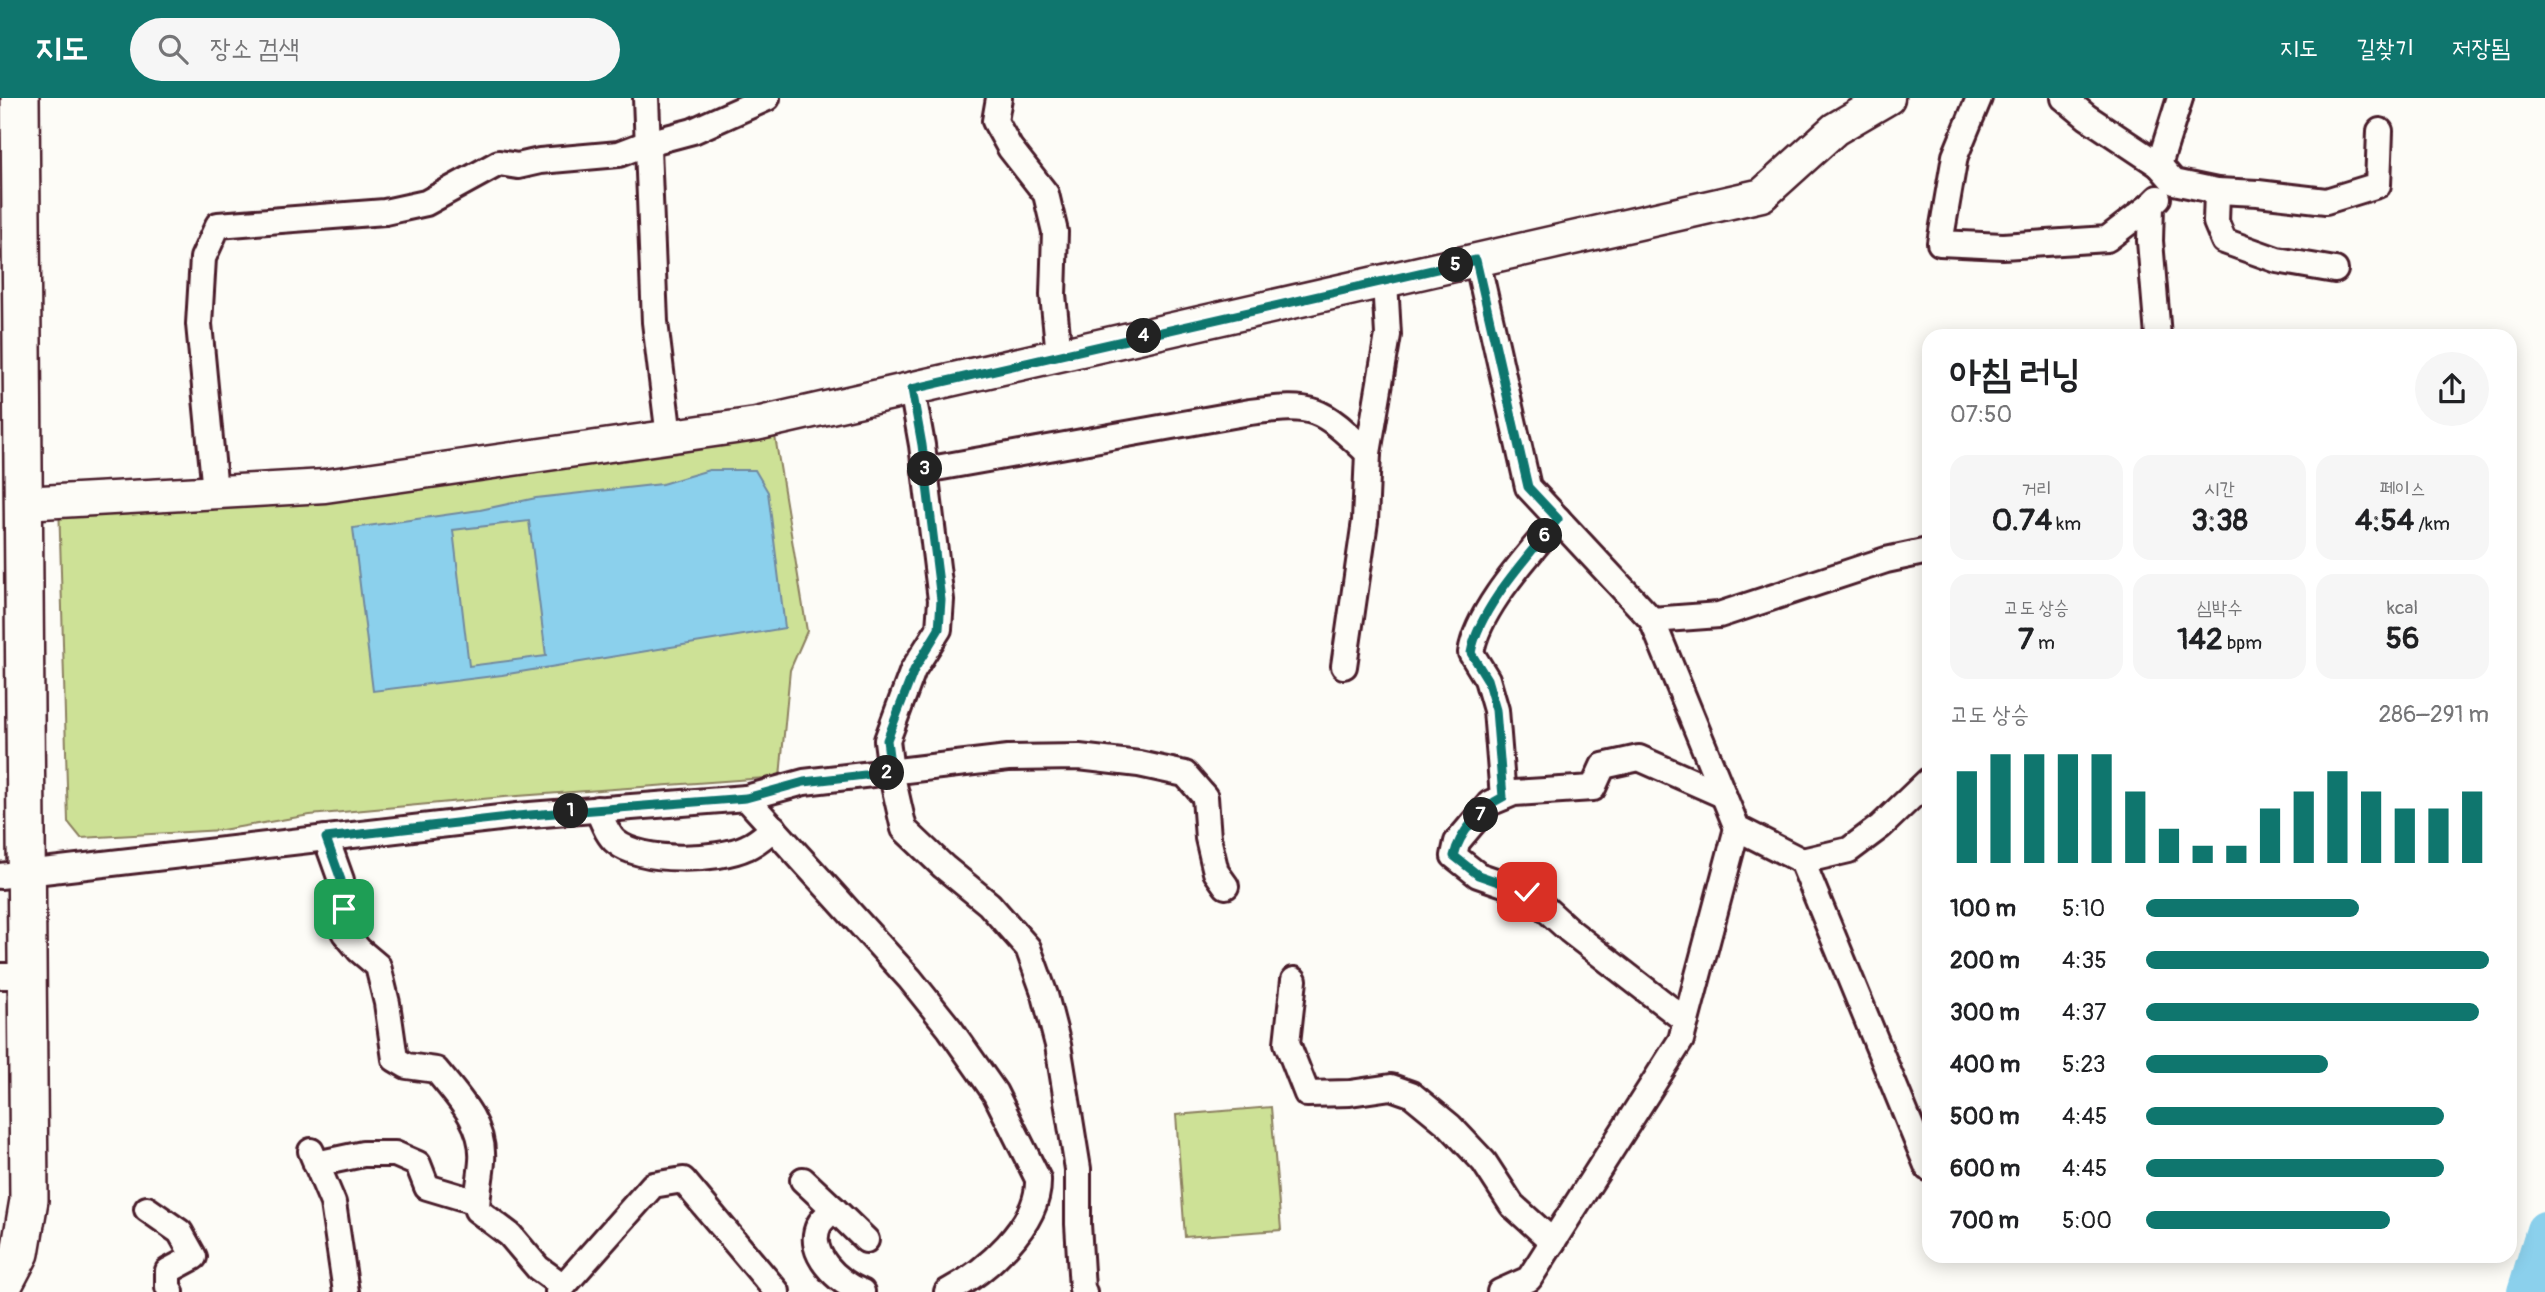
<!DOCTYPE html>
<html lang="ko">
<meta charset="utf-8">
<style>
:root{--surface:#fff;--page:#f6f6f6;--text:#202124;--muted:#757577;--accent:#0f766e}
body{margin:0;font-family:Pangolin,"Poor Story",sans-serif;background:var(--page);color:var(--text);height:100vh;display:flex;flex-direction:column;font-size:26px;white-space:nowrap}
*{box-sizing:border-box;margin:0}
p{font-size:23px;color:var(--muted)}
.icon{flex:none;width:38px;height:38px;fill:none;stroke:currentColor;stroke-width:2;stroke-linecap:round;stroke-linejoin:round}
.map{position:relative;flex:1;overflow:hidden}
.side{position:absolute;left:1922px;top:231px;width:595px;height:934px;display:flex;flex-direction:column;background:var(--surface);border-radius:21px;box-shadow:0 4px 18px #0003}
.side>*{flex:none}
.pin{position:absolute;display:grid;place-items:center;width:60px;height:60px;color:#fff;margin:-30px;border-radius:14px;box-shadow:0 4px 10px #0006}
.km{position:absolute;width:35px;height:35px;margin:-18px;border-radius:50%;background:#222;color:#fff;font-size:19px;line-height:35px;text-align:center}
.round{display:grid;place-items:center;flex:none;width:74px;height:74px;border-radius:37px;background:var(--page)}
.head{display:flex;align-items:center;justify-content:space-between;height:119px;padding:0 28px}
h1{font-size:38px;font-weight:700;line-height:52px}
.figures{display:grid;grid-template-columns:repeat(3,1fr);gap:10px;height:119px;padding:7px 28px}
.figures div{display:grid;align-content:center;border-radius:18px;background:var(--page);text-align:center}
.figures b{font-size:30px;font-weight:700}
.figures small{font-size:19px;font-weight:400}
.figures p{font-size:19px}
.chart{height:196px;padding:14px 28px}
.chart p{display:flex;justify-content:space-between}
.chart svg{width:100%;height:126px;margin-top:7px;stroke:var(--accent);stroke-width:6}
ul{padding:0 28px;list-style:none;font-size:23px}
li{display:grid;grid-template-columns:112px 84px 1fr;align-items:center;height:52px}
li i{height:18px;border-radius:9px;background:var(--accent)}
header{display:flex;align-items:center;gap:42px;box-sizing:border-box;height:98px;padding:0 35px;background:var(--accent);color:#fff}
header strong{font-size:33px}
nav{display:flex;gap:38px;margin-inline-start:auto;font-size:24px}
.search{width:490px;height:63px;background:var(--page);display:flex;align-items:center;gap:18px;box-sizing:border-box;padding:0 24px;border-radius:38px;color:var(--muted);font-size:26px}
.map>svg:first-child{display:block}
.green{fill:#cde196;stroke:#8c8060;stroke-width:2}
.water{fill:#8bd0ec;stroke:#71899f;stroke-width:2;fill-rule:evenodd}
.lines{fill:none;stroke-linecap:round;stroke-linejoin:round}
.river{stroke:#8bd0ec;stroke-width:38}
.minor-casing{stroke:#4a1f2b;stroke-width:30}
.tertiary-casing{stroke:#4a1f2b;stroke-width:37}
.secondary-casing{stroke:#4a1f2b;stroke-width:42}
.minor{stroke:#fdfcf7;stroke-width:24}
.tertiary{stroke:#fdfcf7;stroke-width:32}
.secondary{stroke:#fdfcf7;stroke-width:37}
.route-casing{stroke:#fff;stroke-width:14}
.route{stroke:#0f766e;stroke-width:9}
</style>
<header>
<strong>지도</strong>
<div class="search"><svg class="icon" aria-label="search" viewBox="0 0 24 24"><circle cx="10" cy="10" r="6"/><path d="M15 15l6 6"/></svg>장소 검색</div>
<nav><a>지도</a><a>길찾기</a><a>저장됨</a></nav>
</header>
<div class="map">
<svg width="2545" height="1194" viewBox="0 0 2545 1194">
<rect width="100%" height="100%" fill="#fdfcf7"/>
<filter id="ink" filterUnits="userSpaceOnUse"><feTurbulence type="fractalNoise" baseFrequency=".0143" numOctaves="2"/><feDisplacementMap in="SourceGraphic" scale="14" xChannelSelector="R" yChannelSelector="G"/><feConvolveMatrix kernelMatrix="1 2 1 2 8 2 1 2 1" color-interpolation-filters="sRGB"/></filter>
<g filter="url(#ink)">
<g class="green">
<polygon points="756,326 775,338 807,533 790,572 780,679 504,699 310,717 222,732 81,740 68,724 59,403"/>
<polygon points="1271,1009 1281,1132 1185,1139 1176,1017"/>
</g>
<path class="water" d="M709 372H755L768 394 785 530 502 577 373 593 353 430 480 412 536 400 662 386ZM529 423 546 558 469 568 453 432Z"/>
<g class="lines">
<polyline class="river" points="2526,1194 2545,1132"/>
<g class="minor-casing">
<g id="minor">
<polyline points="646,0 655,224 669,339"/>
<polyline points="999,0 995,23 1010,50 1046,96 1055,134 1053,197 1059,257"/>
<polyline points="1979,0 1955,58 1940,145 2003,148 2107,141 2151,107"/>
<polyline points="2064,0 2087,19 2159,67 2180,0"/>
<polyline points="2159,67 2174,84 2217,93 2258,95 2326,103 2378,87 2380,33"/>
<polyline points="2217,93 2216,124 2224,143 2277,162 2335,172"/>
<polyline points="1477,162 1528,389 1652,522 1737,730 1802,763 1928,1070"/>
<polyline points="2158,238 2150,143 2151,107 2158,100"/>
<polyline points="912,291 922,347 941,502 939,531 913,572 887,642 891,674 904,731 944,769 989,806 1028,850 1045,897 1058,947 1078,1071 1078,1126 1082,1191 1084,1194"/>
<path d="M925 372 1250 314C1316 305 1320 310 1368 355"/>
<polyline points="215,394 199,226 203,160 218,127 385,114 426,105 499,65 518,68 540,63 619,56 648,45 693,33 767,0"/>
<polyline points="1652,522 1719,517 1886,462 1928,453"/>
<polyline points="1344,568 1365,423 1368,355 1388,237 1385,183"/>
<path d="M1503 699 1496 612 1487 581 1471 555C1478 510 1529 457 1558 421"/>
<polyline points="746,700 804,684 1008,660 1079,659 1139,666 1185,676 1205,699 1208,740 1216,774 1226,788"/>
<path d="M597 711C602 721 607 737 616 744 642 765 718 763 747 749 757 745 766 736 774 730"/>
<path d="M326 740 341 782 344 834 359 852 378 868 387 905 395 961 407 968 436 972C458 999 485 1026 482 1063 481 1079 477 1095 477 1112L510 1137 538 1170 563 1188"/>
<polyline points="1802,763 1849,752 1881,728 1928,683"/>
<path d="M0 778 517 718 746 700 910 881 950 931 995 995 1038 1081C1040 1127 985 1174 947 1194"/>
<polyline points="0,878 27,878"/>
<polyline points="1294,882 1287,945 1307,996 1350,995 1391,989 1411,996 1450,1028 1484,1064 1512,1107 1553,1144"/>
<polyline points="1686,923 1570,833 1527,794 1478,777 1454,758 1457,744 1490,705 1514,695 1593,690 1603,668 1639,660 1723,697"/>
<polyline points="311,1053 333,1105 346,1194"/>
<polyline points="316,1066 363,1056 395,1056 418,1066 427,1089 477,1104"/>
<path d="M803 1082 834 1111C829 1116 822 1121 819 1127 805 1155 839 1185 862 1194"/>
<polyline points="147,1111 180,1134 194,1159 168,1173 168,1189 171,1194"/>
<polyline points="834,1111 866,1142"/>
<polyline points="558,1194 653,1087 683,1082 777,1194"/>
<polyline points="1500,1194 1529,1181 1681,942 1737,730"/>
</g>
</g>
<g class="tertiary-casing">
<polyline id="tertiary" points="23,405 325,388 756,326 1762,97 1835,31 1888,0"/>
</g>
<g class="secondary-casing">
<polyline id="secondary" points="0,1193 20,1155 29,1102 20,0"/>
</g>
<use href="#minor" class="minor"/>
<use href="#tertiary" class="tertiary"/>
<use href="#secondary" class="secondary"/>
</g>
</g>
<g class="lines" filter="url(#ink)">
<g class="route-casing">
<path id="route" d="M344 811 341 782 326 740 517 718 746 700 804 684 891 674 887 642 914 572 939 531 941 502 922 347 912 291 1476 162 1528 389 1558 421C1529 457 1479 510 1471 555L1487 581 1496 612 1503 699C1482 709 1459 735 1454 758L1478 777 1527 794"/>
</g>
<use href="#route" class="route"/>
</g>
</svg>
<div class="pin" style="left:344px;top:811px;background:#1e9e55"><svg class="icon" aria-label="arrive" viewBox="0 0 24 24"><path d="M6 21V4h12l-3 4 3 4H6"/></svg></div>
<div class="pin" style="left:1527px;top:794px;background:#d93025"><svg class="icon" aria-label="check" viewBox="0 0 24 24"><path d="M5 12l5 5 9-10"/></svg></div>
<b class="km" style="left:571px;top:713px">1</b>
<b class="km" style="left:887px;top:675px">2</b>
<b class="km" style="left:925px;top:371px">3</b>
<b class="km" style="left:1144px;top:238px">4</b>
<b class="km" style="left:1456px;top:167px">5</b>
<b class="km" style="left:1545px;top:438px">6</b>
<b class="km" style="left:1481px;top:717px">7</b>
<section class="side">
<div class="head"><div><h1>아침 러닝</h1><p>07:50</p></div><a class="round"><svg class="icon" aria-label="share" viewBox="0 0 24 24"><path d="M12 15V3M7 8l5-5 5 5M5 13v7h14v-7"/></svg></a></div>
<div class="figures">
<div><p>거리</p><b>0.74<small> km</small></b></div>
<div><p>시간</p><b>3:38</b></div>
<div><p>페이스</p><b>4:54<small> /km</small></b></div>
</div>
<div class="figures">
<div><p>고도 상승</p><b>7<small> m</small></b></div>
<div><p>심박수</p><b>142<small> bpm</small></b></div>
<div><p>kcal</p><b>56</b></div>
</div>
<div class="chart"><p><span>고도 상승</span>286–291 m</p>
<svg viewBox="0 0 160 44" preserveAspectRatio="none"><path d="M5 44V12M15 44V6M25 44V6M35 44V6M45 44V6M55 44V19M65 44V32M75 44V38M85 44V38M95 44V25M105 44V19M115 44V12M125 44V19M135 44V25M145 44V25M155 44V19"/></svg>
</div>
<ul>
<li><b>100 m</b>5:10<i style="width:62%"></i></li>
<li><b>200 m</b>4:35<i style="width:100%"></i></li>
<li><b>300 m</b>4:37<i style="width:97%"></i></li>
<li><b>400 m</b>5:23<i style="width:53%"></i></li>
<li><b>500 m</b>4:45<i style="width:87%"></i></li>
<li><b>600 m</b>4:45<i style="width:87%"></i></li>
<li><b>700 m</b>5:00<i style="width:71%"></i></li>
</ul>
</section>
</div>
